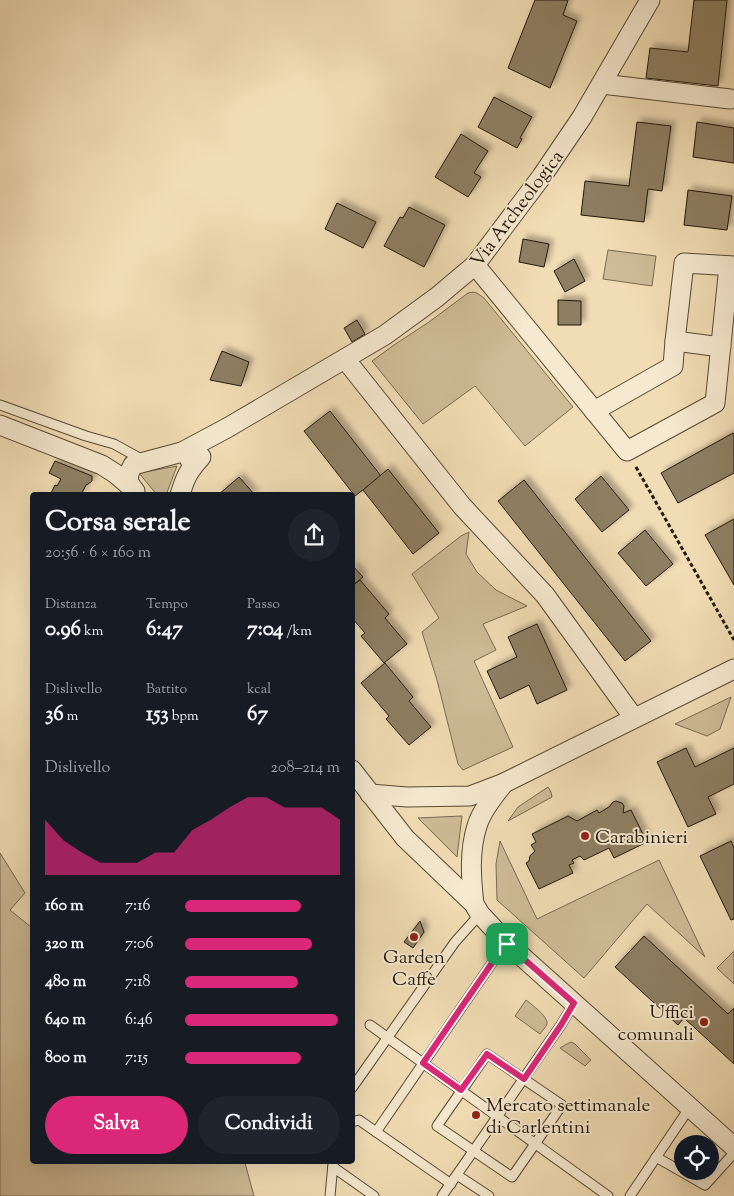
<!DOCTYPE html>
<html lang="it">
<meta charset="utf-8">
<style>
:root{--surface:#171b24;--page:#20242c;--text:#f1f3f6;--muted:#9ea1a6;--accent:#db2777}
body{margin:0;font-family:"Sorts Mill Goudy",serif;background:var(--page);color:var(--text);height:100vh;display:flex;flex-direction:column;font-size:19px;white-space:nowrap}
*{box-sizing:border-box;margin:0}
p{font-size:16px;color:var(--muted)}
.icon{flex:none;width:28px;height:28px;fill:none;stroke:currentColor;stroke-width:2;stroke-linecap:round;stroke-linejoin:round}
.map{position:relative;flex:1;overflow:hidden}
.side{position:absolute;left:30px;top:492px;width:325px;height:672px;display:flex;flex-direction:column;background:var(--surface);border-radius:5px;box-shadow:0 5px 20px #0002}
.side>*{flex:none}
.controls{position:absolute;left:674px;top:1135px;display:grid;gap:10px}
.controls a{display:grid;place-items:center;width:45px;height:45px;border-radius:50%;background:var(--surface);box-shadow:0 5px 20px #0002;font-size:25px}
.pin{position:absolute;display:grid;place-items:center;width:42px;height:42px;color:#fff;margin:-21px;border-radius:10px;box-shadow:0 2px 8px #0006}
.round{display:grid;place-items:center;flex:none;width:52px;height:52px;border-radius:26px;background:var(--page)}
.headline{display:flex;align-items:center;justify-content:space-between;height:85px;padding:0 15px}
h1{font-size:28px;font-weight:800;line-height:38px}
.stats{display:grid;grid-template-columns:repeat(3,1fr);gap:8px;height:85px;padding:5px 15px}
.stats div{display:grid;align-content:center}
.stats b{font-size:21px;font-weight:800}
.stats small{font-size:14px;font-weight:400}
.stats p{font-size:14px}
.chart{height:140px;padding:10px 15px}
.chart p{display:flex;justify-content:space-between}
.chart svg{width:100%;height:90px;margin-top:5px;fill:var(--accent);opacity:.7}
.action{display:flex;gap:10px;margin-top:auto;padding:10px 15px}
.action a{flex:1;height:58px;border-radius:30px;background:var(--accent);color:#fff;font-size:20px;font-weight:800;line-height:58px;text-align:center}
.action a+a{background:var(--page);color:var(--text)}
ul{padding:0 15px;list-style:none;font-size:16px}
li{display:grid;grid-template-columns:80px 60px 1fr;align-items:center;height:38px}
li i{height:12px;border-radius:6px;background:var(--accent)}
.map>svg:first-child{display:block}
.green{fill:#cebc98;stroke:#786a52}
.building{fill:#8e7f64;stroke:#23190c;filter:url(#shadow)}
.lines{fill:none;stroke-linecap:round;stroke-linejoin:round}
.service-casing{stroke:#564a36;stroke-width:11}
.minor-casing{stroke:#564a36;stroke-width:21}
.path{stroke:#23190c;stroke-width:3;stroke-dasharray:4 2.5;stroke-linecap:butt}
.service{stroke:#f6e9cf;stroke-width:9}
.minor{stroke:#f6e9cf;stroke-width:19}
.route-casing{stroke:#fff;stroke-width:10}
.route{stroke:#db2777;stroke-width:6}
.poi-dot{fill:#8f2418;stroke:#f6e9cf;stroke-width:2}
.labels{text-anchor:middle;stroke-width:4;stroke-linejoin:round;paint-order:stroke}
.street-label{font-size:19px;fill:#23190c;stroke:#f6e9cf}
.poi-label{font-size:19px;fill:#23190c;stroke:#f6e9cf;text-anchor:start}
</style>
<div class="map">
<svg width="734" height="1196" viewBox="0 0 734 1196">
<defs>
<filter id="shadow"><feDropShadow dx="4.5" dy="-4.5" stdDeviation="2.5" flood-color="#0004"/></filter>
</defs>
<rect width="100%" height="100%" fill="#f1ddb5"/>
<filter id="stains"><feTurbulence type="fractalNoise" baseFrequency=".004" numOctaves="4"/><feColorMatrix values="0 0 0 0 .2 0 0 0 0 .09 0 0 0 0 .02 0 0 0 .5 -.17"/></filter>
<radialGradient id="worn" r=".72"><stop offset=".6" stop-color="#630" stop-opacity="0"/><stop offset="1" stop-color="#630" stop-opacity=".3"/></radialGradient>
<g class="green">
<polygon points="608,250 656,256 652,286 603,279"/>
<polygon points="473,292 477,293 484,298 573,407 525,446 475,386 423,424 372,361 394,345 429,322 468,293"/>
<polygon points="177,466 166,495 157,495 139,473"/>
<polygon points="469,532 466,554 477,572 496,590 527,606 483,624 496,650 474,661 513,747 463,770 458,764 437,680 422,632 439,618 412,574 461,536"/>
<polygon points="731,697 720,729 707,736 675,724"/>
<polygon points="548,787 551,792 552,797 508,821 518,807"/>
<polygon points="462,816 457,857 418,818"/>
<polygon points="500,841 537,919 659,860 705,957 647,904 584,978 497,900 496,864"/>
<polygon points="0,853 25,893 10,910 32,928 32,1162 245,1163 254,1196 0,1196"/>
<polygon points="734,951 734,984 717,968"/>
<path d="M526 1000C532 1005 548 1016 547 1024 546 1027 542 1031 540 1034L515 1016Z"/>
<polygon points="571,1042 575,1044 591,1060 585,1066 560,1048 565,1045"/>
</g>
<g class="building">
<polygon points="535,0 568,0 563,15 577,21 550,88 508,68"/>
<polygon points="694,0 727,0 718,86 646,78 650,48 688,52"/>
<polygon points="494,97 532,117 520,138 522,139 517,148 478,127"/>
<polygon points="637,122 671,126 662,191 648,189 644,222 581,215 585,181 629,186"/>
<polygon points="697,122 734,128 734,163 693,157"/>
<polygon points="461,134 488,151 474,173 481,177 468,197 435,177"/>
<polygon points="688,190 732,196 727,230 684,225"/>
<polygon points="337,203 376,222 363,248 325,229"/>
<polygon points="409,207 445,225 424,267 384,246 400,217 403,218"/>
<polygon points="523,239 549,244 544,267 519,262"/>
<polygon points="574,259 585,281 565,292 554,271"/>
<polygon points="558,300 581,301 581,325 558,325"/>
<polygon points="357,320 365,334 352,342 344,328"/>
<polygon points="222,351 249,362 241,386 210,380"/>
<polygon points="330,411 381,476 355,496 304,431"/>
<polygon points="733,433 734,435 734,473 678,503 661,473"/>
<polygon points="55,461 92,476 92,481 88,484 86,485 82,493 80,495 50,495 55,485 57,486 61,479 49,473"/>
<polygon points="388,469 439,533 413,554 363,490"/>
<polygon points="601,476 629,510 602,532 575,499"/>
<polygon points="239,477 255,495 218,495"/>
<polygon points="524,480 651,641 625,661 498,501"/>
<polygon points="734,519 734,585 705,535"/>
<polygon points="645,530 673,564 646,586 618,553"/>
<polygon points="352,565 363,577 352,586"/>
<polygon points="360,580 389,614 385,618 407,644 384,663 361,636 365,633 352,618 352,586"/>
<polygon points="537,624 567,690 537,704 529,685 500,699 487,671 517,657 508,637"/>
<polygon points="385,663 413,697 409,701 431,727 409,745 386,719 389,716 361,683"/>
<polygon points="686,748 695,767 734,748 734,784 708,797 716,814 688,827 657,762"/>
<polygon points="616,801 622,803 624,806 623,813 631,810 647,842 614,858 609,848 584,860 580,856 572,860 574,863 569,865 573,873 539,889 526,863 529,861 530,856 535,851 531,845 536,842 532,834 568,816 577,821 597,810 599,813 609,807 613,802"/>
<polygon points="731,841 734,848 734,919 731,920 700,856"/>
<polygon points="420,921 424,932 413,948 404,942"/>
<polygon points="644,936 728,1014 734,1008 734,1064 684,1018 678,1025 615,967"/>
</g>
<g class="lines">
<g class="service-casing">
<g id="service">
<polyline points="0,405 86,436 114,444 143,460"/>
<polyline points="370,1025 608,1196"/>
<polygon points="487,1054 562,1105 512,1177 437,1126"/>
<polyline points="352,1088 455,942 480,914"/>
<polyline points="352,1122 359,1120 451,1184"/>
<polyline points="376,1132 492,963 507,943"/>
<polyline points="656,1157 705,1185 734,1153"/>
<polyline points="333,1167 374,1196"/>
<polyline points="457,1175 489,1196"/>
<polyline points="330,1196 333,1164"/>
<polyline points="442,1196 561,1025 574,1003"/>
<polyline points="630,1196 690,1107"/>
</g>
</g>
<g class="minor-casing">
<g id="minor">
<polyline points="602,84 730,99"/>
<polyline points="475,265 627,451 715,403 729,266"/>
<polyline points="675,341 721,347"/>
<polyline points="345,359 462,506 545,595 634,718"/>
<polyline points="594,411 673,366 675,341 684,263 734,266"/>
<polyline points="0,425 102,465 116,474 130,486"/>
<polyline points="182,452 227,428 385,335 437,297 475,265 542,176 582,117 650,0"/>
<path d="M135 491C126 481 127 476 133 465L182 452 188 456 193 466"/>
<path d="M180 495C185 478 188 471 201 457"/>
<polyline points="352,770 405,838 474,904 480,914 507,943 734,1147"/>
<polyline points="370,794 407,797 470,796 504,783 734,669"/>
<path d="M474 904C471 878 469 851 477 826 482 810 494 796 504 783"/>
</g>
</g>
<polyline class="path" points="636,467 734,640"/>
<use href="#service" class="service"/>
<use href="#minor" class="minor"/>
</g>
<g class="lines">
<g class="route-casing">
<polygon id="route" points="507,944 574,1003 561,1025 524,1079 487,1054 461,1090 423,1063 492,963"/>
</g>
<use href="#route" class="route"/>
</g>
<g class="poi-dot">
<circle cx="585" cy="836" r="5"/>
<circle cx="414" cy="937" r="5"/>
<circle cx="704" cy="1022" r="5"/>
<circle cx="476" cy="1115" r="5"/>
</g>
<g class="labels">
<g class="street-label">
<text transform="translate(516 208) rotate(-53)" y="7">Via Archeologica</text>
</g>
<g class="poi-label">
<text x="595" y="843">Carabinieri</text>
<text x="414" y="963" text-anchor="middle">Garden<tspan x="414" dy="22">Caffè</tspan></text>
<text x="694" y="1018" text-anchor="end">Uffici<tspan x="694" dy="22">comunali</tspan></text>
<text x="486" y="1111">Mercato settimanale<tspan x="486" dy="22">di Carlentini</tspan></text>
</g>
</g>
<rect width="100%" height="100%" filter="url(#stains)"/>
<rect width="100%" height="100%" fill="url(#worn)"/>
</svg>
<div class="controls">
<a><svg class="icon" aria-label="locate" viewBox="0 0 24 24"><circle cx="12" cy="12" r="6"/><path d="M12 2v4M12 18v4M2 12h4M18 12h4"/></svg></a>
</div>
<div class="pin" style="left:507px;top:944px;background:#1e9e55"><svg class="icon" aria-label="arrive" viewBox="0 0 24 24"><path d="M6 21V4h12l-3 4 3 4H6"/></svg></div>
<section class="side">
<div class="headline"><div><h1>Corsa serale</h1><p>20:56 · 6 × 160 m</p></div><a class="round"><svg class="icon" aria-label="share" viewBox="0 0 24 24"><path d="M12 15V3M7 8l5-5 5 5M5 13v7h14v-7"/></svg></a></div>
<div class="stats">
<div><p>Distanza</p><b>0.96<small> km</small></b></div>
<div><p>Tempo</p><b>6:47</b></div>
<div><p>Passo</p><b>7:04<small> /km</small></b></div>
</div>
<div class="stats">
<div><p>Dislivello</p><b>36<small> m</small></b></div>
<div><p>Battito</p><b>153<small> bpm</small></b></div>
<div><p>kcal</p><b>67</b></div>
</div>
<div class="chart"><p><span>Dislivello</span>208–214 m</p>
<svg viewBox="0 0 160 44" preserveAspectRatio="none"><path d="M0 44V17L10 27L20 33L30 38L40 38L50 38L60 33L70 33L80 22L90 17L100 11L110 6L120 6L130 11L140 11L150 11L160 17V44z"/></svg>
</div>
<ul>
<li><b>160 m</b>7:16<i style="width:75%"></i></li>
<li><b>320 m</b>7:06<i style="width:82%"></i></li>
<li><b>480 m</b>7:18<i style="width:73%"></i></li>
<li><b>640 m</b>6:46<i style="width:99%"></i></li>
<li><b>800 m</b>7:15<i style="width:75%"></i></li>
</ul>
<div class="action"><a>Salva</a><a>Condividi</a></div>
</section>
</div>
